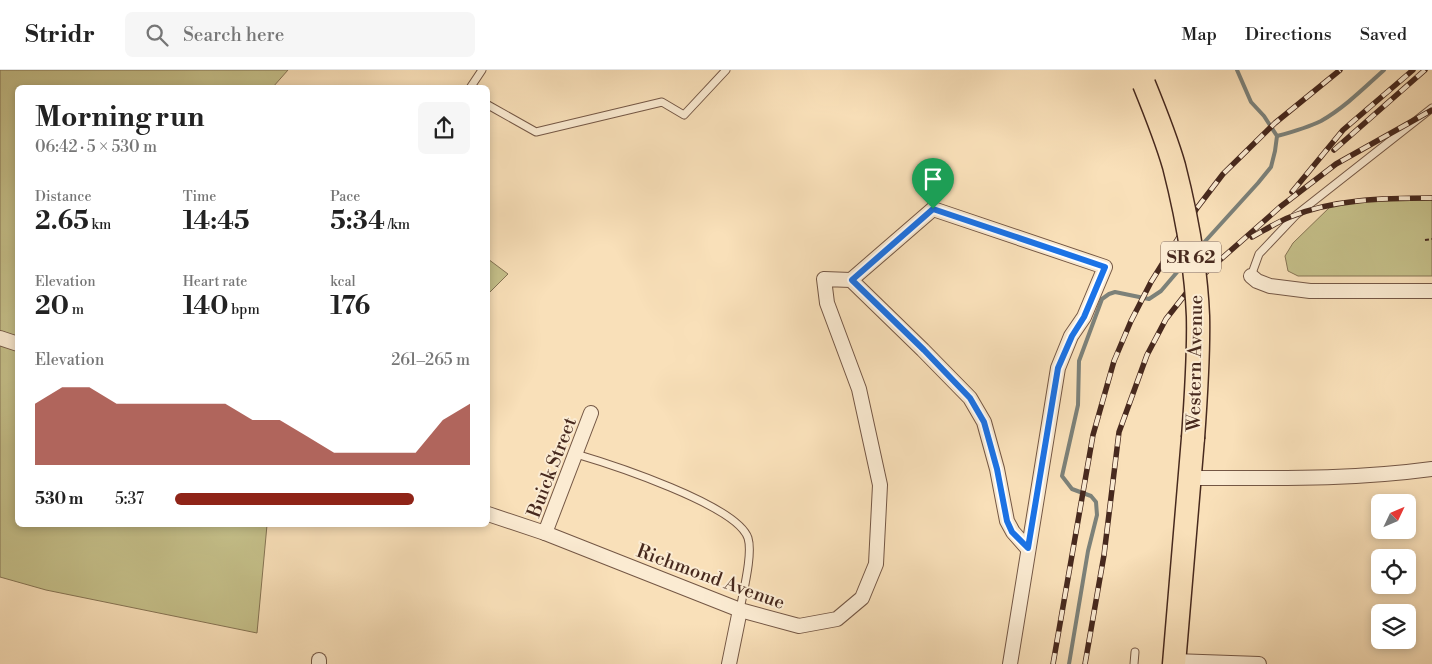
<!DOCTYPE html>
<meta charset="utf-8">
<style>
:root{--surface:#fff;--page:#f6f6f6;--text:#222;--muted:#767676;--line:#e0e0e0;--accent:#8f2418}
body{margin:0;font-family:"Libre Bodoni",serif;background:var(--page);color:var(--text);height:100vh;display:flex;flex-direction:column;font-size:19px;white-space:nowrap}
*{box-sizing:border-box;margin:0}
p{font-size:16px;color:var(--muted)}
.icon{flex:none;width:28px;height:28px;fill:none;stroke:currentColor;stroke-width:2;stroke-linecap:round;stroke-linejoin:round}
.map{position:relative;flex:1;overflow:hidden}
.drawer{position:absolute;left:15px;top:15px;width:475px;height:442px;display:flex;flex-direction:column;background:var(--surface);border-radius:8px;box-shadow:0 2px 8px #0003}
.drawer>*{flex:none}
.needle{width:32px;rotate:46deg}
.tools{position:absolute;left:1371px;top:424px;display:grid;gap:10px}
.tools a{display:grid;place-items:center;width:45px;height:45px;border-radius:8px;background:var(--surface);box-shadow:0 2px 8px #0003;font-size:25px}
.pin{position:absolute;display:grid;place-items:center;width:42px;height:42px;color:#fff;margin:-51px -21px;border-radius:50% 50% 50% 0;rotate:-45deg;box-shadow:0 0 5px #0007}
.pin .icon{rotate:45deg}
.round{display:grid;place-items:center;flex:none;width:52px;height:52px;border-radius:8px;background:var(--page)}
.overview{display:flex;align-items:center;justify-content:space-between;height:85px;padding:0 20px}
h1{font-size:28px;font-weight:700;line-height:38px}
.figures{display:grid;grid-template-columns:repeat(3,1fr);gap:8px;height:85px;padding:5px 20px}
.figures div{display:grid;align-content:center}
.figures b{font-size:25px;font-weight:700}
.figures small{font-size:14px;font-weight:400}
.figures p{font-size:14px}
.chart{height:140px;padding:10px 20px}
.chart p{display:flex;justify-content:space-between}
.chart svg{width:100%;height:90px;margin-top:5px;fill:var(--accent);opacity:.7}
ul{padding:0 20px;list-style:none;font-size:16px}
li{display:grid;grid-template-columns:80px 60px 1fr;align-items:center;height:38px}
li i{height:12px;border-radius:6px;background:var(--accent)}
header{display:flex;align-items:center;gap:30px;box-sizing:border-box;height:70px;padding:0 25px;background:var(--surface);border-bottom:1px solid var(--line)}
header strong{font-size:24px}
nav{display:flex;gap:28px;margin-inline-start:auto;font-size:18px}
.search{width:350px;height:45px;background:var(--page);display:flex;align-items:center;gap:12px;box-sizing:border-box;padding:0 18px;border-radius:8px;color:var(--muted);font-size:19px}
.map>svg:first-child{display:block}
.green{fill:#c5c08a;stroke:#867454}
.lines{fill:none;stroke-linecap:round;stroke-linejoin:round}
.stream{stroke:#7c8179;stroke-width:4}
.lane-casing{stroke:#745745;stroke-width:9}
.street-casing{stroke:#745745;stroke-width:16}
.primary-casing{stroke:#47291e;stroke-width:25}
.path{stroke:#47291e;stroke-width:2;stroke-dasharray:4 2.5;stroke-linecap:butt}
.lane{stroke:#fbebd2;stroke-width:7}
.street{stroke:#fbebd2;stroke-width:14}
.primary{stroke:#f9e0b9;stroke-width:22}
.rail-casing{stroke:#47291e;stroke-width:5.5}
.rail{stroke:#fbebd2;stroke-width:4;stroke-dasharray:11;stroke-linecap:butt}
.primary-bridge-casing{stroke:#47291e;stroke-width:25;stroke-linecap:butt}
.primary-bridge{stroke:#f9e0b9;stroke-width:22}
.route-casing{stroke:#fff;stroke-width:10}
.route{stroke:#1a73e8;stroke-width:6}
.labels{text-anchor:middle;stroke-width:4;stroke-linejoin:round;paint-order:stroke}
.shield{fill:#fbebd2;stroke:#7d6354;stroke-width:1}
.shield-label{font-size:18px;font-weight:bold;fill:#47291e}
.street-label{font-size:19px;fill:#47291e;stroke:#fbebd2}
</style>
<header>
<strong>Stridr</strong>
<div class="search"><svg class="icon" aria-label="search" viewBox="0 0 24 24"><circle cx="10" cy="10" r="6"/><path d="M15 15l6 6"/></svg>Search here</div>
<nav><a>Map</a><a>Directions</a><a>Saved</a></nav>
</header>
<div class="map">
<svg width="1432" height="594" viewBox="0 0 1432 594">
<rect width="100%" height="100%" fill="#f9e0b9"/>
<filter id="stains"><feTurbulence type="fractalNoise" baseFrequency=".004" numOctaves="4"/><feColorMatrix values="0 0 0 0 .2 0 0 0 0 .09 0 0 0 0 .02 0 0 0 .5 -.17"/></filter>
<radialGradient id="worn" r=".72"><stop offset=".6" stop-color="#630" stop-opacity="0"/><stop offset="1" stop-color="#630" stop-opacity=".3"/></radialGradient>
<g class="green">
<polygon points="0,0 288,0 273,17 18,18 18,455 267,455 257,563 46,520 0,507"/>
<polygon points="1432,127 1432,206 1298,206 1288,201 1285,186 1293,173 1332,135 1376,128"/>
<polygon points="488,189 508,204 488,224"/>
</g>
<g class="lines">
<g class="stream">
<path d="M1277 66C1292 62 1307 58 1321 51 1344 38 1364 18 1384 0"/>
<polyline points="1199,178 1258,113 1271,97 1275,81 1277,66 1264,46 1251,32 1237,0"/>
<polyline points="1069,594 1088,481 1097,445 1096,432 1091,426 1072,419 1062,406 1078,335 1079,291 1102,229 1109,224 1115,222 1149,229 1161,221 1184,194"/>
</g>
<g class="lane-casing">
<g id="lane">
<polyline points="470,18 482,0"/>
<polyline points="488,35 536,62 662,32 684,45 726,0"/>
<polyline points="1251,206 1259,184 1296,145 1432,38"/>
<path d="M576 384C610 394 737 435 748 468 753 484 743 522 740 540"/>
<polyline points="1134,594 1135,582"/>
</g>
</g>
<g class="street-casing">
<g id="street">
<polyline points="1251,206 1257,211 1270,216 1310,221 1432,221"/>
<polyline points="851,210 933,139 1105,197 1084,247 1071,266 1058,298 1010,594"/>
<polyline points="0,268 18,274"/>
<path d="M1190 408C1271 408 1352 410 1432 399"/>
<polyline points="488,444 545,463 740,540 799,556 837,549 862,528 876,494 880,415 859,319 827,233 824,209 851,210 923,280 970,328 984,352 997,399 1007,451 1013,462 1028,479"/>
<polyline points="545,463 591,343"/>
<polyline points="1174,591 1259,594"/>
<polyline points="319,594 319,590"/>
<polyline points="729,594 740,540"/>
</g>
</g>
<g class="primary-casing">
<polyline id="primary" points="1174,594 1193,368"/>
</g>
<polyline class="path" points="1425,170 1432,169"/>
<use href="#lane" class="lane"/>
<use href="#street" class="street"/>
<use href="#primary" class="primary"/>
<g class="rail-casing">
<g id="rail">
<polyline points="1334,80 1425,0"/>
<polyline points="1292,122 1343,60 1413,0"/>
<path d="M1252 167C1265 160 1277 152 1290 147 1334 129 1385 128 1432 128"/>
<polyline points="1053,594 1093,365 1114,291 1131,251 1151,212 1197,138 1223,104 1275,53 1340,0"/>
<polyline points="1085,594 1104,485 1119,362 1147,285 1166,249 1195,212 1280,137 1336,94 1432,40"/>
</g>
</g>
<use href="#rail" class="rail"/>
<g class="primary-bridge-casing">
<path id="primary-bridge" d="M1144 14C1155 41 1166 68 1174 96 1186 143 1196 197 1198 246 1199 286 1196 327 1193 368"/>
</g>
<use href="#primary-bridge" class="primary-bridge"/>
</g>
<g class="lines">
<g class="route-casing">
<polygon id="route" points="933,139 1105,197 1084,247 1072,266 1058,298 1028,478 1012,462 1007,451 997,399 984,352 970,328 924,280 852,210"/>
</g>
<use href="#route" class="route"/>
</g>
<g class="labels">
<rect class="shield" x="1161" y="171.5" width="60" height="31" rx="4"/>
<g class="shield-label">
<text x="1191" y="193">SR 62</text>
</g>
<g class="street-label">
<text transform="translate(1194 293) rotate(-89)" y="7">Western Avenue</text>
<text transform="translate(551 397) rotate(-69)" y="7">Buick Street</text>
<text transform="translate(711 506) rotate(20)" y="7">Richmond Avenue</text>
</g>
</g>
<rect width="100%" height="100%" filter="url(#stains)"/>
<rect width="100%" height="100%" fill="url(#worn)"/>
</svg>
<div class="tools">
<a><svg class="needle" viewBox="-14 -14 28 28"><path d="M0-13l5 13h-10z" fill="#e53935"/><path d="M0 13l5-13h-10z" fill="#767676"/></svg></a>
<a><svg class="icon" aria-label="locate" viewBox="0 0 24 24"><circle cx="12" cy="12" r="6"/><path d="M12 2v4M12 18v4M2 12h4M18 12h4"/></svg></a>
<a><svg class="icon" aria-label="layers" viewBox="0 0 24 24"><path d="M12 4l9 5-9 5-9-5zM3 14l9 5 9-5"/></svg></a>
</div>
<div class="pin" style="left:933px;top:139px;background:#1e9e55"><svg class="icon" aria-label="arrive" viewBox="0 0 24 24"><path d="M6 21V4h12l-3 4 3 4H6"/></svg></div>
<section class="drawer">
<div class="overview"><div><h1>Morning run</h1><p>06:42 · 5 × 530 m</p></div><a class="round"><svg class="icon" aria-label="share" viewBox="0 0 24 24"><path d="M12 15V3M7 8l5-5 5 5M5 13v7h14v-7"/></svg></a></div>
<div class="figures">
<div><p>Distance</p><b>2.65<small> km</small></b></div>
<div><p>Time</p><b>14:45</b></div>
<div><p>Pace</p><b>5:34<small> /km</small></b></div>
</div>
<div class="figures">
<div><p>Elevation</p><b>20<small> m</small></b></div>
<div><p>Heart rate</p><b>140<small> bpm</small></b></div>
<div><p>kcal</p><b>176</b></div>
</div>
<div class="chart"><p><span>Elevation</span>261–265 m</p>
<svg viewBox="0 0 160 44" preserveAspectRatio="none"><path d="M0 44V14L10 6L20 6L30 14L40 14L50 14L60 14L70 14L80 22L90 22L100 30L110 38L120 38L130 38L140 38L150 22L160 14V44z"/></svg>
</div>
<ul>
<li><b>530 m</b>5:37<i style="width:81%"></i></li>
</ul>
</section>
</div>
